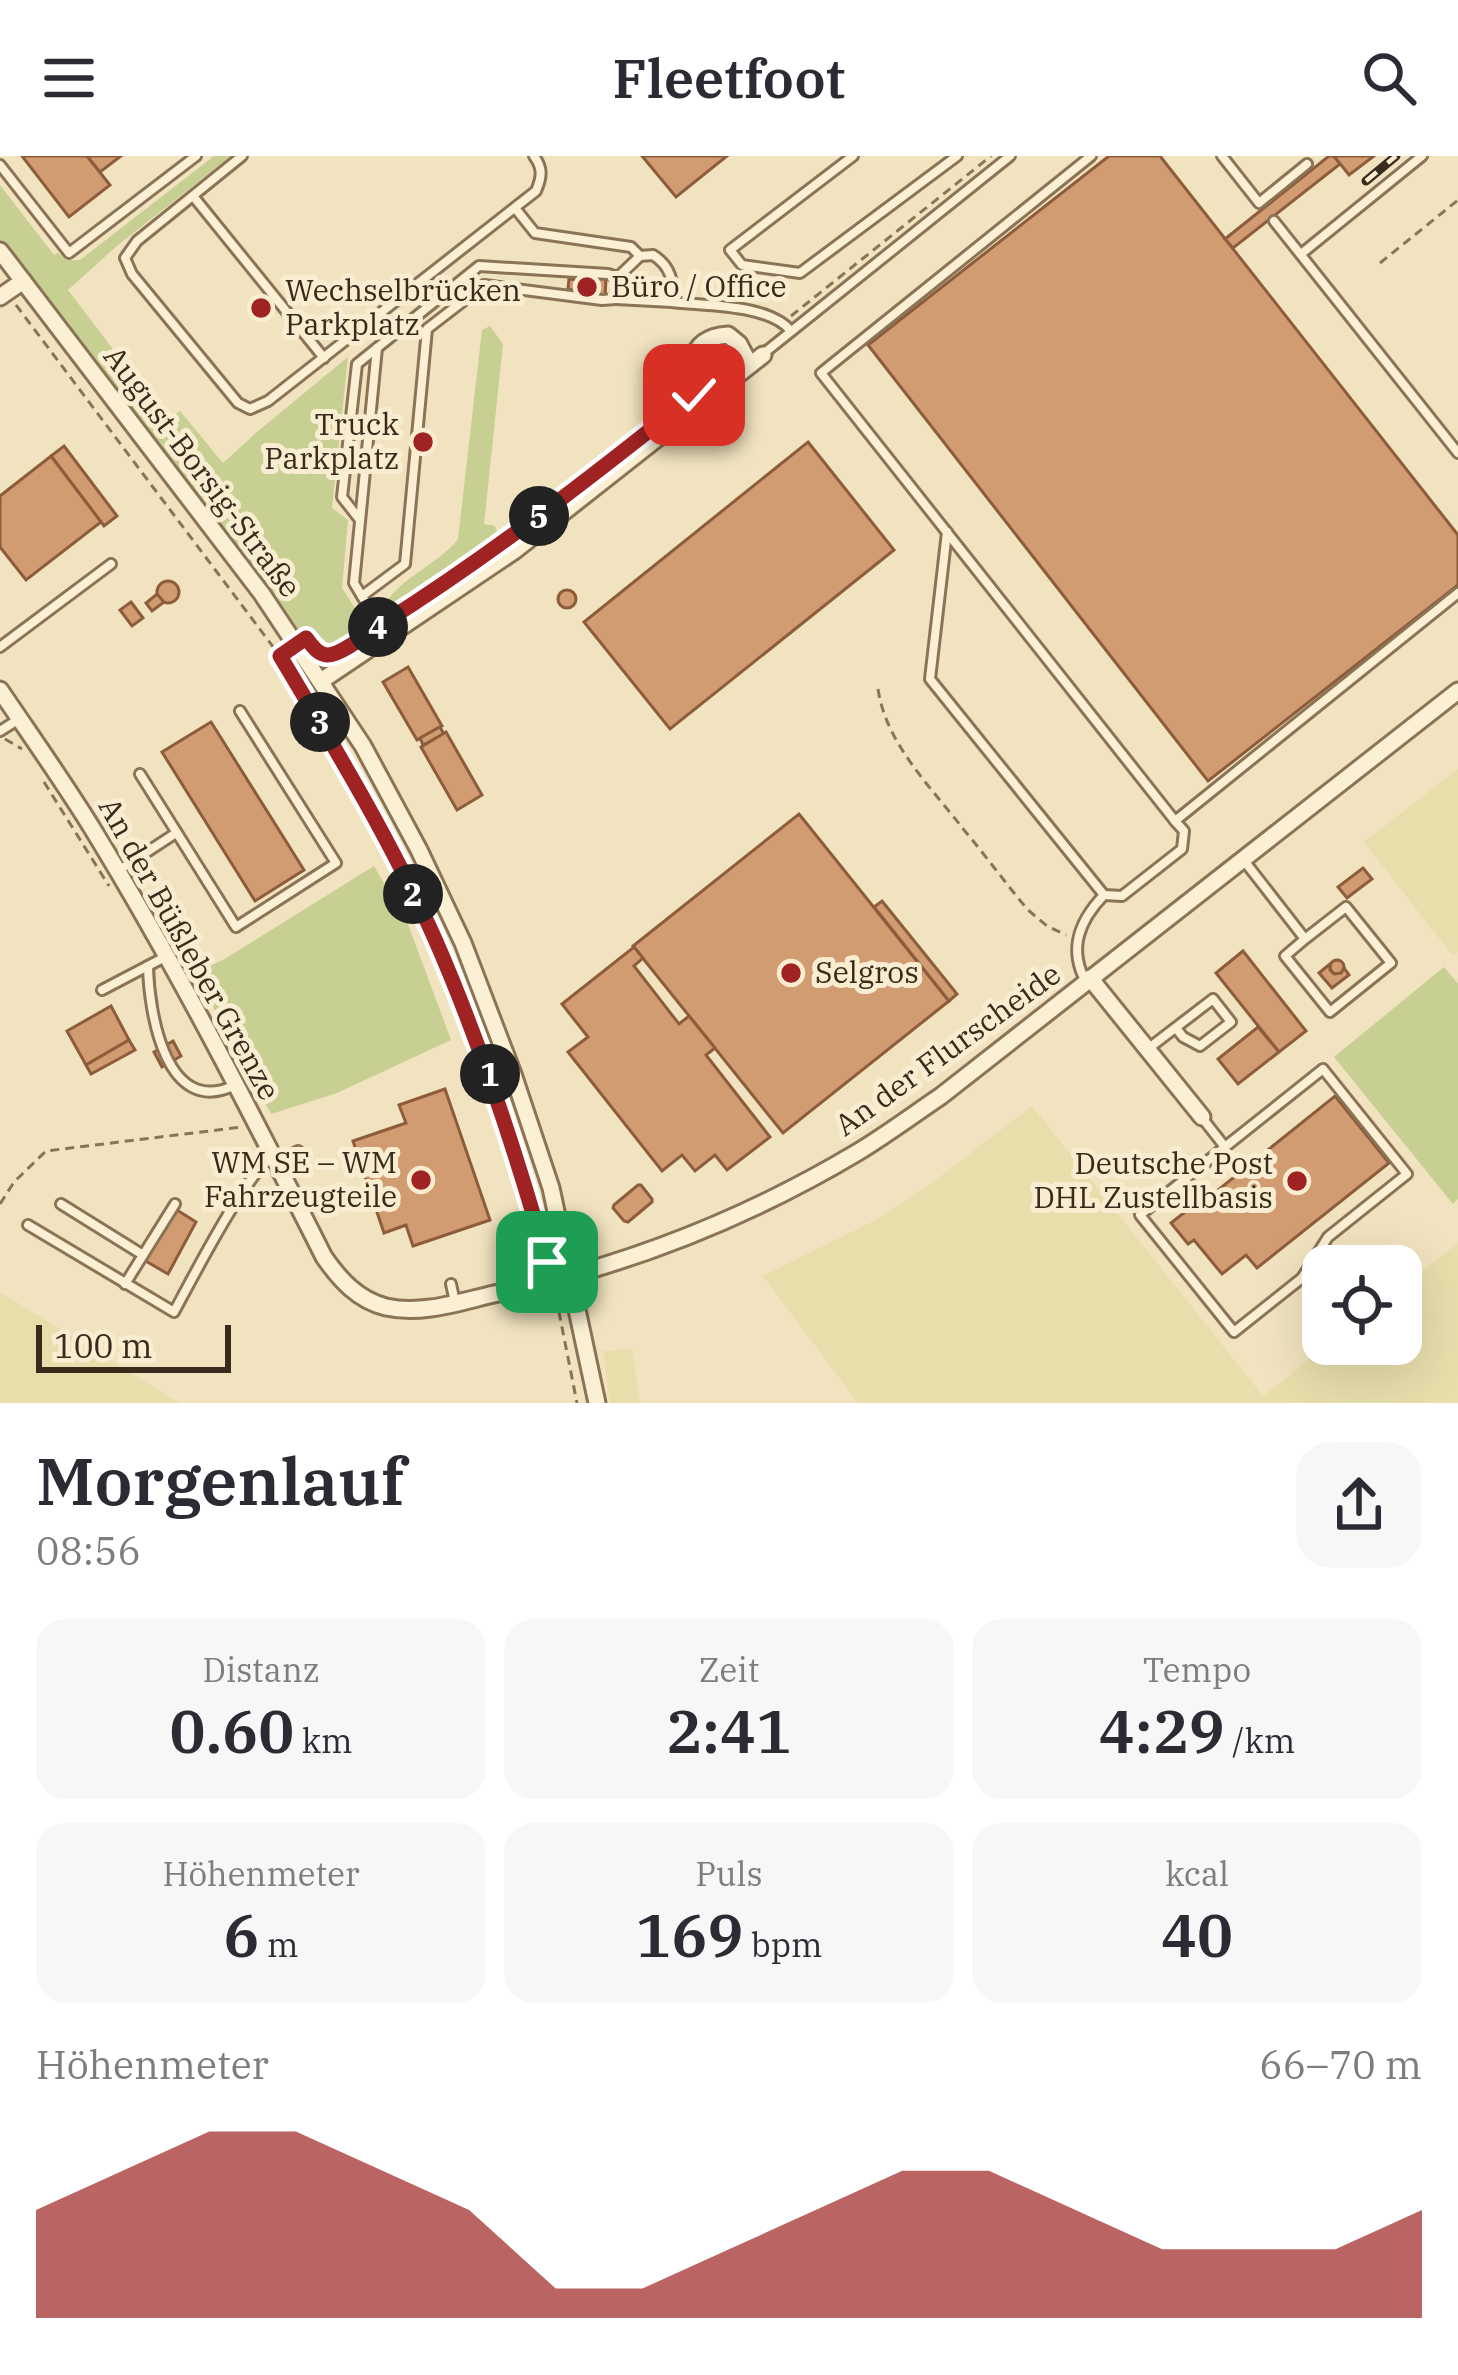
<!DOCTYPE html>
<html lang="de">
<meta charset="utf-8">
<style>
:root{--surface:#fff;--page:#f7f7f7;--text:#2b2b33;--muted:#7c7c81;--accent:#9e2322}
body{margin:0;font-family:"IBM Plex Serif",serif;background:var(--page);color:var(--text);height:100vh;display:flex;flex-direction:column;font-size:45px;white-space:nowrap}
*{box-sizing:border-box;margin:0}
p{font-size:39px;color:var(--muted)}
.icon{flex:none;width:66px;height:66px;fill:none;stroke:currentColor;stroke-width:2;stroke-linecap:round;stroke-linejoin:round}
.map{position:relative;height:1247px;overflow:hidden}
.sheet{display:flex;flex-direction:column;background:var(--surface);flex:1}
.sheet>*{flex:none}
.buttons{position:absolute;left:1302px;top:1089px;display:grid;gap:24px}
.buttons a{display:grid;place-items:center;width:120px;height:120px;border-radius:24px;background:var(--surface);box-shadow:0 12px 48px #0002;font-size:60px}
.scale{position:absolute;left:36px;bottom:30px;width:195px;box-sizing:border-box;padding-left:12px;border:6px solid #392b1c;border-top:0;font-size:33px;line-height:42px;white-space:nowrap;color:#392b1c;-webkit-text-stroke:9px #f8edd0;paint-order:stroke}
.pin{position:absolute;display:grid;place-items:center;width:102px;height:102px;color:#fff;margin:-51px;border-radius:24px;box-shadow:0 6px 18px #0006}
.km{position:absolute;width:60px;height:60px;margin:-30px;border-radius:50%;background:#222;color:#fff;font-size:33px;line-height:60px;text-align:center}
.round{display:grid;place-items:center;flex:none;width:126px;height:126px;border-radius:36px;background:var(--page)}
.head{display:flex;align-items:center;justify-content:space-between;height:204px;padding:0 36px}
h1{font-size:66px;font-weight:600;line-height:90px}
.stats{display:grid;grid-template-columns:repeat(3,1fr);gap:18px;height:204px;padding:12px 36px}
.stats div{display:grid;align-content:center;border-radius:30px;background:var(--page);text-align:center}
.stats b{font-size:60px;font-weight:600}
.stats small{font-size:33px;font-weight:400}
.stats p{font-size:33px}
.chart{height:336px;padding:24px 36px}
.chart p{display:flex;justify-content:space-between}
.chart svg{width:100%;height:216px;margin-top:12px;fill:var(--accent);opacity:.7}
header{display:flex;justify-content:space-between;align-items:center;height:156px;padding:0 36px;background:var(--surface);font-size:54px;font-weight:600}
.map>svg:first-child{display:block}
.farmland{fill:#e7deac}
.green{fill:#c7cf93}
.building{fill:#d29c73;stroke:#8c5c3b;stroke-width:3}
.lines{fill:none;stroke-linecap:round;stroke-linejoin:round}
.service-casing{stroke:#8b7356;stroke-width:14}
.minor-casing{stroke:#8b7356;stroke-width:21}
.path{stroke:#8b7356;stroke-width:3;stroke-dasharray:9 6;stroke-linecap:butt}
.service{stroke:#fbf0d3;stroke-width:8}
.minor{stroke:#fbf0d3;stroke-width:15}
.rail-casing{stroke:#392b1c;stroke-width:9}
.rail{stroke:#f8edd0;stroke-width:4.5;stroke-dasharray:14;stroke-linecap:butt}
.route-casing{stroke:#fff;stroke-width:24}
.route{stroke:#9e2322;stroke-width:15}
.poi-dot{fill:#9e2322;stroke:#f8edd0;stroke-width:4.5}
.labels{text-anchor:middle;stroke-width:10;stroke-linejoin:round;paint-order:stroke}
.poi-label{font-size:30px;fill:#392b1c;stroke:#f8edd0;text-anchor:start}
.street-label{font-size:30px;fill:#392b1c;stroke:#f8edd0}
</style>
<header><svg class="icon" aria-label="menu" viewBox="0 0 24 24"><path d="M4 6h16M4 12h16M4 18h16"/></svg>Fleetfoot<svg class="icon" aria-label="search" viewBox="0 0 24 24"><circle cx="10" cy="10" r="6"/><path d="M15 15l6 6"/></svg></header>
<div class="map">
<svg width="1458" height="1247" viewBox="0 0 1458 1247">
<rect width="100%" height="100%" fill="#f1e3bf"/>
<g class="farmland">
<polygon points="1458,613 1458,796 1453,800 1364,686"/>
<polygon points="1032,950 1263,1240 1329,1188 1401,1188 1401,1131 1458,1087 1458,1247 858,1247 763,1120 878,1063 929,1029"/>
<polygon points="0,1136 180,1247 0,1247"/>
<polygon points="632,1193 640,1247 610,1247 603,1195"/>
</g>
<g class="green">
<path d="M214 0H231L118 89 68 134 167 264 180 255 223 307 257 276 348 201 332 352 348 364 342 432 369 474C341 491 331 509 307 476L301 480 216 365 0 84V29L54 99 58 97 66 104H80Z"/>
<path d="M490 170 503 188 484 368 495 370 501 386 392 459 386 449C394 426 440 407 458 383L482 174Z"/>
<polygon points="374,710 409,771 451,884 337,937 271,958 194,816 223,804"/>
<polygon points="1444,811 1458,828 1458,1043 1453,1048 1334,901"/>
</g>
<g class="building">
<polygon points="22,0 87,0 110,29 69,61"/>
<polygon points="87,0 121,0 100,16"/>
<polygon points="642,0 727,0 676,41"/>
<polygon points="1109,0 1160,0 1458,379 1458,429 1208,625 868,189"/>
<polygon points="1329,0 1334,0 1340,8 1233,92 1225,83"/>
<polygon points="1334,0 1374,0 1349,19"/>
<polygon points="589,121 606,123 605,141 568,133 569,123 589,125"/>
<polygon points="808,286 894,394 670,573 584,466"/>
<polygon points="64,290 117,360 104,370 51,300"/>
<polygon points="51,300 101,366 26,424 0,391 0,340"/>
<circle cx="168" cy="436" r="11"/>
<circle cx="567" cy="443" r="9"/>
<polygon points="157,438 164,446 152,455 146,447"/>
<polygon points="131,446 143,462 132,470 120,454"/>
<polygon points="408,511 442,570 417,584 383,526"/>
<polygon points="211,566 304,714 255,745 162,596"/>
<polygon points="440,571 444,578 423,589 420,582"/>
<polygon points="446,576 482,639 457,654 421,591"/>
<polygon points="799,658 949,845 783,977 633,790"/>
<polygon points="1363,712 1372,723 1347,742 1338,731"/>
<polygon points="882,745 957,838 949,845 874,751"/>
<polygon points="634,791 643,802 634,810 679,868 689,860 715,892 706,899 770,981 727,1014 715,999 695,1015 682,999 662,1015 568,896 588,881 562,848"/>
<polygon points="1243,795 1306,875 1279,896 1216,817"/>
<circle cx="1337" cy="811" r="7"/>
<polygon points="1330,808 1330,814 1334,818 1341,817 1344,812 1349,819 1332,832 1319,817"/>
<polygon points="111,850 129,884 86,909 67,875"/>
<polygon points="1258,871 1279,896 1238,928 1218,903"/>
<polygon points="129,884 135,894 91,918 86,909"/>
<polygon points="173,885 181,900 162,911 154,896"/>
<polygon points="445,933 490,1064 413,1090 406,1069 384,1077 353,985 406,967 399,949"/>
<polygon points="1335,940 1389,1007 1257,1112 1246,1099 1222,1118 1194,1084 1188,1088 1171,1067 1200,1044 1202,1047"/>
<polygon points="638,1029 641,1029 652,1043 652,1046 628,1066 624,1065 613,1052 614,1049"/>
<polygon points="177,1054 196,1066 168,1118 144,1104"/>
</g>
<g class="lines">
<g class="service-casing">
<g id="service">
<path d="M242 0 137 85 125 102 132 118 238 247 250 253 268 245 536 35C542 21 543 12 534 0"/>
<polyline points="853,0 730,94 742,109 800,117 957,0"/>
<polyline points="1091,0 821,217 1175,665"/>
<polyline points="1222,0 1259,47 1307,8"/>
<polyline points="0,9 69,97 196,0"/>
<polyline points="193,40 324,202"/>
<path d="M515 52 535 77 631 91 640 100 653 99C671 110 674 126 672 146 706 150 769 148 791 175"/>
<polyline points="1274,65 1458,297"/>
<polyline points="1301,98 1422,0"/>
<polyline points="640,100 618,121 616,143 672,146"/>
<polyline points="377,192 354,427 385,479"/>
<polyline points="763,198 1010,0"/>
<polyline points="360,364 342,341 357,208 479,110 608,118 618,121"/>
<polyline points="947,376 930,523 1104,739 1122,740 1182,693 1184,675 1175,665 1458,437"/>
<polyline points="362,440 405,408 427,173 484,129 602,144 616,143"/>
<polyline points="0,491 111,408"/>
<polyline points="0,575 19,563"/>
<polyline points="140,618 236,771 336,707 240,555"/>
<polyline points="1242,702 1305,783 1285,800 1330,856 1391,807 1346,751 1305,783"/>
<polyline points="118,715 176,677"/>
<path d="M148 810C149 857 166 963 235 929"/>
<path d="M1086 826C1068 793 1079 765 1104 739"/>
<polyline points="102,834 165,801"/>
<polyline points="1149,892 1213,843 1231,866 1200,890 1183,881 1176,872"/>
<polyline points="1203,963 1225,991 1140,1059 1234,1176 1302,1122 1328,1081 1407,1018 1323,913 1225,991"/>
<polyline points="278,1005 298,995"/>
<polyline points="61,1048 143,1099"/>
<path d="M28 1069 174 1156C191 1125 247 1015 272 1002"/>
<polyline points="125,1128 175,1048"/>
<polyline points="451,1128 455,1146"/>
</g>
</g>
<g class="minor-casing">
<g id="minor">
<polyline points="0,95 262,438 363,590 419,694 463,787 513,918 551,1032 597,1247"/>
<polyline points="0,141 23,125"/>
<path d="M696 252C690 220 683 182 728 179L739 188 750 209"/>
<polyline points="321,525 514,395 763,199"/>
<path d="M0 534C31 580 63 625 92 672 177 811 251 956 324 1101 340 1124 358 1144 386 1151 422 1159 459 1146 494 1138 624 1111 744 1064 858 996 886 979 913 959 941 940L1458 535"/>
<polyline points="1090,822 1202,961"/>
</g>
</g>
<g class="path">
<polyline points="1380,107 1458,44"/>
<polyline points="16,149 280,500 334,589 391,693 434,782 490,918 548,1108"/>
<polyline points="791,160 991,0"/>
<polyline points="317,494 328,499 336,498"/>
<path d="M878 533C886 588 931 631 964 674 986 700 1006 728 1028 754L1047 770 1066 779"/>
<polyline points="5,583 22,593"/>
<polyline points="44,626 109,730"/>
<polyline points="0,1048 14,1026 46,995 242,971"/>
<polyline points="556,1141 577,1247"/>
</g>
<use href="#service" class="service"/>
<use href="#minor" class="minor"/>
<g class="rail-casing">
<polyline id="rail" points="1366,25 1396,0"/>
</g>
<use href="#rail" class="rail"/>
</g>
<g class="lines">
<g class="route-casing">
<path id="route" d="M547 1106C516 996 481 888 435 783 391 685 335 592 280 500L306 482C312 489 317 498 327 499 340 500 370 476 382 468 491 399 593 320 694 239"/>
</g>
<use href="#route" class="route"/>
</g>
<g class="poi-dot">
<circle cx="587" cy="131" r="12"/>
<circle cx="261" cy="152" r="12"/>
<circle cx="423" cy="286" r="12"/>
<circle cx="791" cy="817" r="12"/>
<circle cx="421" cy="1024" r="12"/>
<circle cx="1297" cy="1025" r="12"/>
</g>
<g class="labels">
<g class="poi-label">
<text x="611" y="141">Büro / Office</text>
<text x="285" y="145">Wechselbrücken<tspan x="285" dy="34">Parkplatz</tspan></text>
<text x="399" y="279" text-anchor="end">Truck<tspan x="399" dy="34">Parkplatz</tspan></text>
<text x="815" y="827">Selgros</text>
<text x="397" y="1017" text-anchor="end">WM SE – WM<tspan x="397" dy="34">Fahrzeugteile</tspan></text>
<text x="1273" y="1018" text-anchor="end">Deutsche Post<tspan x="1273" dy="34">DHL Zustellbasis</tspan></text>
</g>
<g class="street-label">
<text transform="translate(202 316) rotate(53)" y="10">August-Borsig-Straße</text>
<text transform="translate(189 793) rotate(61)" y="10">An der Büßleber Grenze</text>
<text transform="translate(948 894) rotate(-36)" y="10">An der Flurscheide</text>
</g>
</g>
</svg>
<div class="buttons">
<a><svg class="icon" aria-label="locate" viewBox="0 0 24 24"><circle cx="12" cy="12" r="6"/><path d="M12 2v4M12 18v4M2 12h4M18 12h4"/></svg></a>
</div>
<div class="scale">100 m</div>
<div class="pin" style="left:547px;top:1106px;background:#1e9e55"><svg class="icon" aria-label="arrive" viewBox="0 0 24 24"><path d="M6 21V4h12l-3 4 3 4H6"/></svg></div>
<div class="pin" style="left:694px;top:239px;background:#d93025"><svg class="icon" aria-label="check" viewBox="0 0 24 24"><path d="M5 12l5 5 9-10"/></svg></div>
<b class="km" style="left:490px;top:918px">1</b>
<b class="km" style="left:413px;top:738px">2</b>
<b class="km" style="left:320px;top:566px">3</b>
<b class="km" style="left:378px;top:471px">4</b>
<b class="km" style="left:539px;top:360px">5</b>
</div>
<section class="sheet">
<div class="head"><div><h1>Morgenlauf</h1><p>08:56</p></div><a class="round"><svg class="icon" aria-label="share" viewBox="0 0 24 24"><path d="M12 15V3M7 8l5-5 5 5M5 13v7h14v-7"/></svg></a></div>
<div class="stats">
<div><p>Distanz</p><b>0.60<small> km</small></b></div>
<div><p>Zeit</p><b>2:41</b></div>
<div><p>Tempo</p><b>4:29<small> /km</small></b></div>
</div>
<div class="stats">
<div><p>Höhenmeter</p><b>6<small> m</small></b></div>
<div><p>Puls</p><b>169<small> bpm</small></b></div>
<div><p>kcal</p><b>40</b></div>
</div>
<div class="chart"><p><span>Höhenmeter</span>66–70 m</p>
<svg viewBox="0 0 160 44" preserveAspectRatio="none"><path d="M0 44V22L10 14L20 6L30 6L40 14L50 22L60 38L70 38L80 30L90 22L100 14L110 14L120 22L130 30L140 30L150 30L160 22V44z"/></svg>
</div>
</section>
